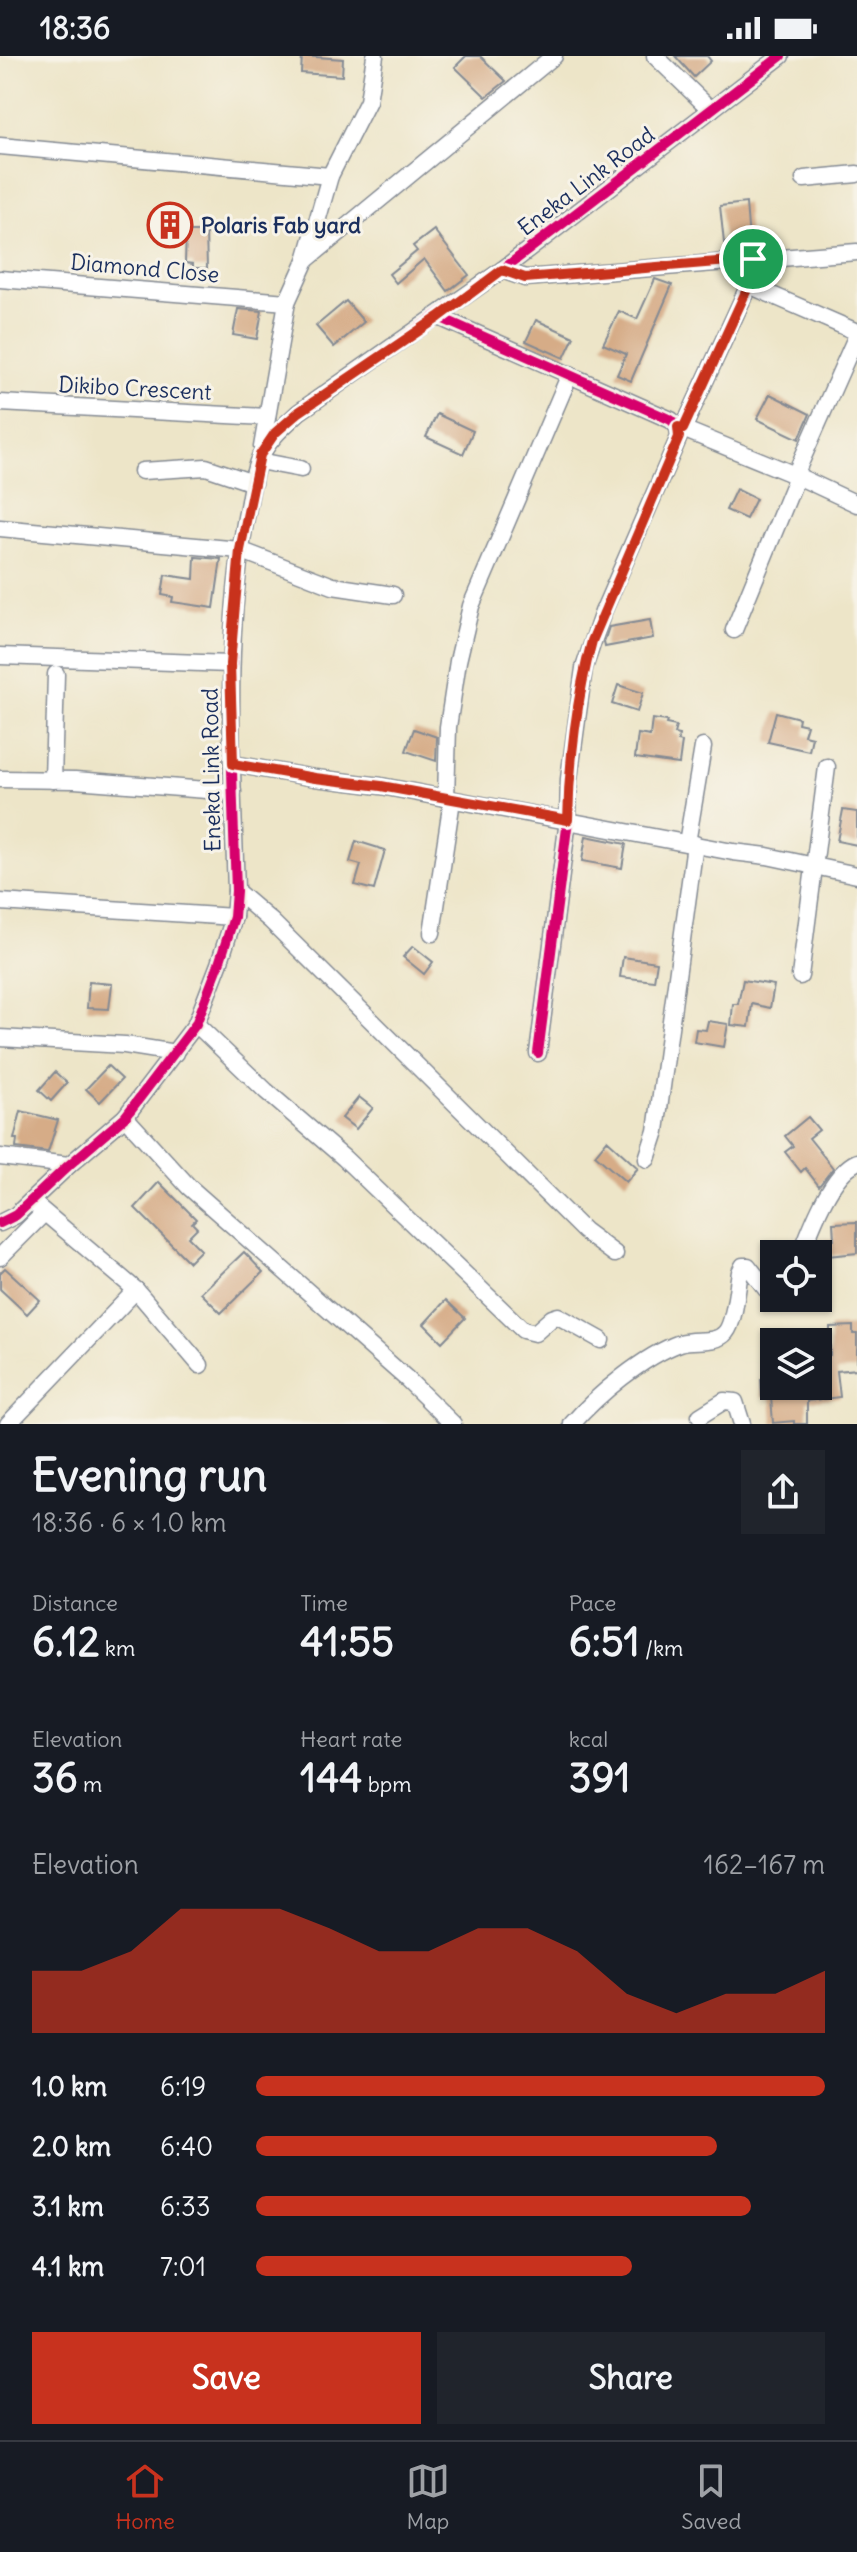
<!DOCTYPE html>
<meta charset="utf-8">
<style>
:root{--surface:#171b24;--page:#20242c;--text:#f1f3f6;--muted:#9ea1a6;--line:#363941;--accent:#c8321e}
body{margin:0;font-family:Delius,sans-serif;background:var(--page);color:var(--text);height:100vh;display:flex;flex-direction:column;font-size:30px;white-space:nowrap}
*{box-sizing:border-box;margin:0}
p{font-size:26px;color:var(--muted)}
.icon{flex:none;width:44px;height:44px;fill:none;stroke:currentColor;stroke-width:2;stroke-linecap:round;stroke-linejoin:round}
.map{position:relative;height:1368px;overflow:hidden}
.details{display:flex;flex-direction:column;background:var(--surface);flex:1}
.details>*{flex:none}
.buttons{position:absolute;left:760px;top:1184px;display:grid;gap:16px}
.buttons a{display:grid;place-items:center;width:72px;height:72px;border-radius:0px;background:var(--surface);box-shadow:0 2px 6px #0004;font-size:40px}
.pin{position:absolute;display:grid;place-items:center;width:68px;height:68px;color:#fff;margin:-34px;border:4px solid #fff;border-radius:50%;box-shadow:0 2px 8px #0007}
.round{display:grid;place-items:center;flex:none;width:84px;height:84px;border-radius:0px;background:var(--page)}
.head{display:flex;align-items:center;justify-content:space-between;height:136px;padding:0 32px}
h1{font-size:44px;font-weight:800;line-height:60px}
.metrics{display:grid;grid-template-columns:repeat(3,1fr);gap:12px;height:136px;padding:8px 32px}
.metrics div{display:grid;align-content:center}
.metrics b{font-size:40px;font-weight:800}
.metrics small{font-size:22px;font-weight:400}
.metrics p{font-size:22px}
.chart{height:224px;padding:16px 32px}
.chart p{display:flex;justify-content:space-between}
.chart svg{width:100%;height:144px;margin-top:8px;fill:var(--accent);opacity:.7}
.action{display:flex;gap:16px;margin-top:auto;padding:16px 32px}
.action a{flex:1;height:92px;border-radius:0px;background:var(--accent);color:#fff;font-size:32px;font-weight:800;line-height:92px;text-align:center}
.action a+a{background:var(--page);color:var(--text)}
ul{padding:0 32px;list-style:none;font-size:26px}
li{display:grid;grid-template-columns:128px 96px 1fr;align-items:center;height:60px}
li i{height:20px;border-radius:10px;background:var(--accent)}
.status{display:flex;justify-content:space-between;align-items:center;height:56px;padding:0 40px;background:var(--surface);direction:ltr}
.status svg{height:22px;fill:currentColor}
.tabs{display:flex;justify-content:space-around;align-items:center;height:112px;border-top:2px solid var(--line);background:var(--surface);font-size:22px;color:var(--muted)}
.tabs a{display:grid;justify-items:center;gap:4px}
.tabs .active{color:var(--accent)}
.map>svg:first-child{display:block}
.building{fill:#d6ac87}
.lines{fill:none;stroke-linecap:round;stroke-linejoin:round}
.minor-casing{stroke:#848a93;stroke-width:19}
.minor{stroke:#fff;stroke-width:16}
.cycleway-casing{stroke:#f7f3e8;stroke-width:15}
.cycleway{stroke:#d6006c;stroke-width:10}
.route-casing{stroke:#fff;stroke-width:16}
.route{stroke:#c8321e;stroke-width:10}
.labels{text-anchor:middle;stroke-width:6;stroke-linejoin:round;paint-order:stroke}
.street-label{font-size:22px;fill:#1b2f5e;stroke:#f7f3e8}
.poi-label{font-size:22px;font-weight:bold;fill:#1b2f5e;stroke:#f7f3e8;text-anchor:start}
</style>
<div class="status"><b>18:36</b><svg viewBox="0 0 49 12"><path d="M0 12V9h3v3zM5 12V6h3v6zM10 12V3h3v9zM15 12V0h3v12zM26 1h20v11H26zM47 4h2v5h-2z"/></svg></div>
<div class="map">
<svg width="857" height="1368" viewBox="0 0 857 1368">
<rect width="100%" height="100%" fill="#f7f3e8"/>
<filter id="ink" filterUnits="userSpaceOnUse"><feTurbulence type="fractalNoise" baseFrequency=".0125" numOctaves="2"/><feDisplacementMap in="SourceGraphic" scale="16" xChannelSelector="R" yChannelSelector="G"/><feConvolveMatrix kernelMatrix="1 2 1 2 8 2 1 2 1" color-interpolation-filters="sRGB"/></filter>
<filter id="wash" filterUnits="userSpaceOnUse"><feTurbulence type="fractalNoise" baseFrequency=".006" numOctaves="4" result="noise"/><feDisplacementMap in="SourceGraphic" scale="32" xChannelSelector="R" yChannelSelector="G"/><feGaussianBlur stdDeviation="1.8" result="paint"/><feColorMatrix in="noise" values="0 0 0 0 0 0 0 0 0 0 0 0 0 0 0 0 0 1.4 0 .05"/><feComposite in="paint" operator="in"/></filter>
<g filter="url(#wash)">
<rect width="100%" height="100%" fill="#ede5c8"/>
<g id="blocks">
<g class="building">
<polygon points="302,0 343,3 342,20 301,17"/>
<polygon points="466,0 480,0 506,25 486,41 455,11"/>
<polygon points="675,0 707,0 711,5 694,21"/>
<polygon points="746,147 749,184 724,187 720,150"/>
<polygon points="434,174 469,219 448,235 424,203 396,227 389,218 417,195 413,190"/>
<polygon points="186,176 206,176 207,212 193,212 193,208 185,207"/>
<polygon points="655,223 672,229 631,325 617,319 626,298 603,288 619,255 637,263"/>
<polygon points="346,245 364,266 334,291 316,270"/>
<polygon points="238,253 262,255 257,283 233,279"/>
<polygon points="536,264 574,281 564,302 526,285"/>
<polygon points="770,338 810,358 799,383 757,363"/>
<polygon points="437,358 473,375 463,398 426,381"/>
<polygon points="736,433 756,443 746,463 726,454"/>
<polygon points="195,501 221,503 214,552 172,546 173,541 162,539 165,519 194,523"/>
<polygon points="650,564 653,582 605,591 604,586 609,571"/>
<polygon points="618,629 643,637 637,656 612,648"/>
<polygon points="776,656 799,662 798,667 807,669 804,679 812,681 809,695 768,686"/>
<polygon points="652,663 667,665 666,668 676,670 674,678 679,679 678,685 682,686 679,708 635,702 638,678 650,680"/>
<polygon points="414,673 437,681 436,705 406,695"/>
<polygon points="843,754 857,756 857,789 837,785"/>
<polygon points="586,780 626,788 622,812 582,805"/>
<polygon points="356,785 385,794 374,834 355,829 361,809 350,806"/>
<polygon points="413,890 433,906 424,918 403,901"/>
<polygon points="623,901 657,906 654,925 620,921"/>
<polygon points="743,924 774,929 770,952 752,948 749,971 731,969 733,948 738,948"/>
<polygon points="89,926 112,928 109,953 87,952"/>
<polygon points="708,965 728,968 724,991 694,986 696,973 706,974"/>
<polygon points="108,1010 122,1023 100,1046 86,1033"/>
<polygon points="55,1016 67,1027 51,1045 39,1034"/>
<polygon points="359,1041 373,1052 356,1073 342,1062"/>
<polygon points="21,1055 58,1064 48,1096 16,1092 17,1083 14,1083"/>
<polygon points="808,1061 819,1074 809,1082 833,1112 819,1130 805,1112 801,1116 785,1096 793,1090 785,1080"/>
<polygon points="607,1084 638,1112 626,1126 595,1099"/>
<polygon points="159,1126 196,1163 192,1167 197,1172 188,1181 201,1194 189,1206 135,1152"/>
<polygon points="857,1166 857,1197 818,1201 818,1198 813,1198 818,1185 834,1183 833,1167"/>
<polygon points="244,1196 263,1216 221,1257 201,1237"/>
<polygon points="5,1212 40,1244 27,1258 0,1233 0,1217"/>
<polygon points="446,1244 465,1262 442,1286 424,1268"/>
<polygon points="853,1270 853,1278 857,1278 857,1313 837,1315 840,1341 807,1345 807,1368 794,1368 794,1365 773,1367 771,1341 762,1341 761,1324 774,1324 774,1330 818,1330 818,1300 830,1299 830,1271"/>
</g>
</g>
</g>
<g filter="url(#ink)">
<use href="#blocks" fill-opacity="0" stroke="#848a93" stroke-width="2"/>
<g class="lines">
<g class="minor-casing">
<g id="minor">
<polyline points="655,0 711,54"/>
<polyline points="0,90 330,120"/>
<polyline points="804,123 857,118"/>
<polyline points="306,204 554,0"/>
<polyline points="502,214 525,222 857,196"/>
<polyline points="0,223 287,246"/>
<polyline points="749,229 857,276"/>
<polyline points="439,261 671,364 678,371 679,381 603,556 584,612 569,723 568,764 538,997"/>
<polyline points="0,347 267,361"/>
<polyline points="678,371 795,419 857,448"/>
<polyline points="683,373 749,229 753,203"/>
<polyline points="262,391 287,246 306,204 330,120 368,45 375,0"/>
<polyline points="259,405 301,413"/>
<polyline points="142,415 206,411 253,427"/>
<polyline points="795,419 857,279"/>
<polyline points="0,472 240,494 333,530 393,539"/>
<polyline points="734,574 797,420"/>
<polyline points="0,600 230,608"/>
<polyline points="233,708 315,722 381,730 733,796 767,800 857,819"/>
<polyline points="0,723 75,724 233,736"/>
<polyline points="53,724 56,618"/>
<polyline points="446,743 448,671 458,605 471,550 570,318"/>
<polyline points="687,787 703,691"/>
<polyline points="236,835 271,865 584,1175 615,1198"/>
<polyline points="0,846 234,861"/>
<polyline points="432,877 452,744"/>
<polyline points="800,920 827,711"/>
<polyline points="196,968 266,1035 344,1102 523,1274 535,1277 552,1262 558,1260 601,1284"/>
<polyline points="0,982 125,989 175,997"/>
<polyline points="125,1061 189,1131 407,1323 453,1368"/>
<polyline points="0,1101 69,1109"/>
<polyline points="647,1103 656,1075 695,788"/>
<polyline points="31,1145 136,1234 200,1309"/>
<path d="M0 1167 16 1159 69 1109 125 1061 196 968 219 908 234 861 236 835C232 709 223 581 247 456 251 437 253 413 262 397 272 380 285 369 299 356L502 214 781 0"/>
<path d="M801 1198C811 1172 831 1117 857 1106"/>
<polyline points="0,1201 44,1157"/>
<polyline points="700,1360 724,1345 735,1346 742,1368"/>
<polyline points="8,1368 136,1234"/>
<path d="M572 1368C597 1339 644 1300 680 1287 694 1282 716 1289 726 1276 735 1265 737 1231 740 1216L743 1210H748L766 1233 774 1237"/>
</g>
</g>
<use href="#minor" class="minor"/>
<g class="cycleway-casing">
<g id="cycleway">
<polyline points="439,261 671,364 678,371 679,381 603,556 584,612 569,723 568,764 538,997"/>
<path d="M0 1167 16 1159 69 1109 125 1061 196 968 219 908 234 861 236 835C232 709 223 581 247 456 251 437 253 413 262 397 272 380 285 369 299 356L502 214 781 0"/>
</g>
</g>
<use href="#cycleway" class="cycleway"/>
</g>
</g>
<g class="lines" filter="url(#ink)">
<g class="route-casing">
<path id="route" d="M753 203 749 229 683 373 678 371 679 381 592 585C577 639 569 708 568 764L381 730 315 722 233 708 230 608 234 560 240 494 260 399 275 377 299 356 439 261 502 214 525 222Z"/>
</g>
<use href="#route" class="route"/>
</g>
<defs>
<g id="building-ring" transform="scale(2.3)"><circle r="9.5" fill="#f7f3e8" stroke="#c8321e" stroke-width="1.5"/><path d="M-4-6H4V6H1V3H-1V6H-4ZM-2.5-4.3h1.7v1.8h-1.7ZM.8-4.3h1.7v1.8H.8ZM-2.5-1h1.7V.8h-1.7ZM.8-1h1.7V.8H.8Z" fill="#c8321e"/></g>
</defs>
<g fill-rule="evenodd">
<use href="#building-ring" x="170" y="169"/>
</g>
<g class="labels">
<g class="street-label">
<text transform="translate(586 125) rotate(-37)" y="8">Eneka Link Road</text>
<text transform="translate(145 212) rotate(5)" y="8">Diamond Close</text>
<text transform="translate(135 332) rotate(3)" y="8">Dikibo Crescent</text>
<text transform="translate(211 714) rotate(-91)" y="8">Eneka Link Road</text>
</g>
<g class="poi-label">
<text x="201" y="177">Polaris Fab yard</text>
</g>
</g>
</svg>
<div class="buttons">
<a><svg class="icon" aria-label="locate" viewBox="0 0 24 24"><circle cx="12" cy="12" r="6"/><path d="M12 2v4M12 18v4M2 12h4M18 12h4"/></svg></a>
<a><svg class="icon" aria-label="layers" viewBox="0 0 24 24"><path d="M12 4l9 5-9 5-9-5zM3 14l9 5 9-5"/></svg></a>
</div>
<div class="pin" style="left:753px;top:203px;background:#1e9e55"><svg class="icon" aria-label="arrive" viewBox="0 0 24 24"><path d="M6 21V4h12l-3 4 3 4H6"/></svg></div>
</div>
<section class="details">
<div class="head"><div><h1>Evening run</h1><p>18:36 · 6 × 1.0 km</p></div><a class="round"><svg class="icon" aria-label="share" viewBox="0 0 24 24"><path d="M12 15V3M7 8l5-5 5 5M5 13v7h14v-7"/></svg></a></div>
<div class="metrics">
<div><p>Distance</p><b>6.12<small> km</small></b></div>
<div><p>Time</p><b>41:55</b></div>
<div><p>Pace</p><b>6:51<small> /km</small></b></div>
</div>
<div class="metrics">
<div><p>Elevation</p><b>36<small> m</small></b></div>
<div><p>Heart rate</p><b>144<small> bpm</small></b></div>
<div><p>kcal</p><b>391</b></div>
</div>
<div class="chart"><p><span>Elevation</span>162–167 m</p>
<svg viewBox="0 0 160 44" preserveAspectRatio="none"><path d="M0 44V25L10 25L20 19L30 6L40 6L50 6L60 12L70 19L80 19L90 12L100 12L110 19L120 32L130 38L140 32L150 32L160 25V44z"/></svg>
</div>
<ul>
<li><b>1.0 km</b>6:19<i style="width:100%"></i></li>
<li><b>2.0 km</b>6:40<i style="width:81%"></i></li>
<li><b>3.1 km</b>6:33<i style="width:87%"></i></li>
<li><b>4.1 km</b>7:01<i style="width:66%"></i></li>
</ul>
<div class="action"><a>Save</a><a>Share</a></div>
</section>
<nav class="tabs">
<a class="active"><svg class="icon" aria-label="home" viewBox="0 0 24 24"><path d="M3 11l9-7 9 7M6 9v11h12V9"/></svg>Home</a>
<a><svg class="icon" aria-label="map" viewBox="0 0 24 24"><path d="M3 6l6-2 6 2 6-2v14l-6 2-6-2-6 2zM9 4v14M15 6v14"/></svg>Map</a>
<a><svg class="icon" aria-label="saved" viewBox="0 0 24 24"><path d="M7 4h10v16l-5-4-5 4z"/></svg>Saved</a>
</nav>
